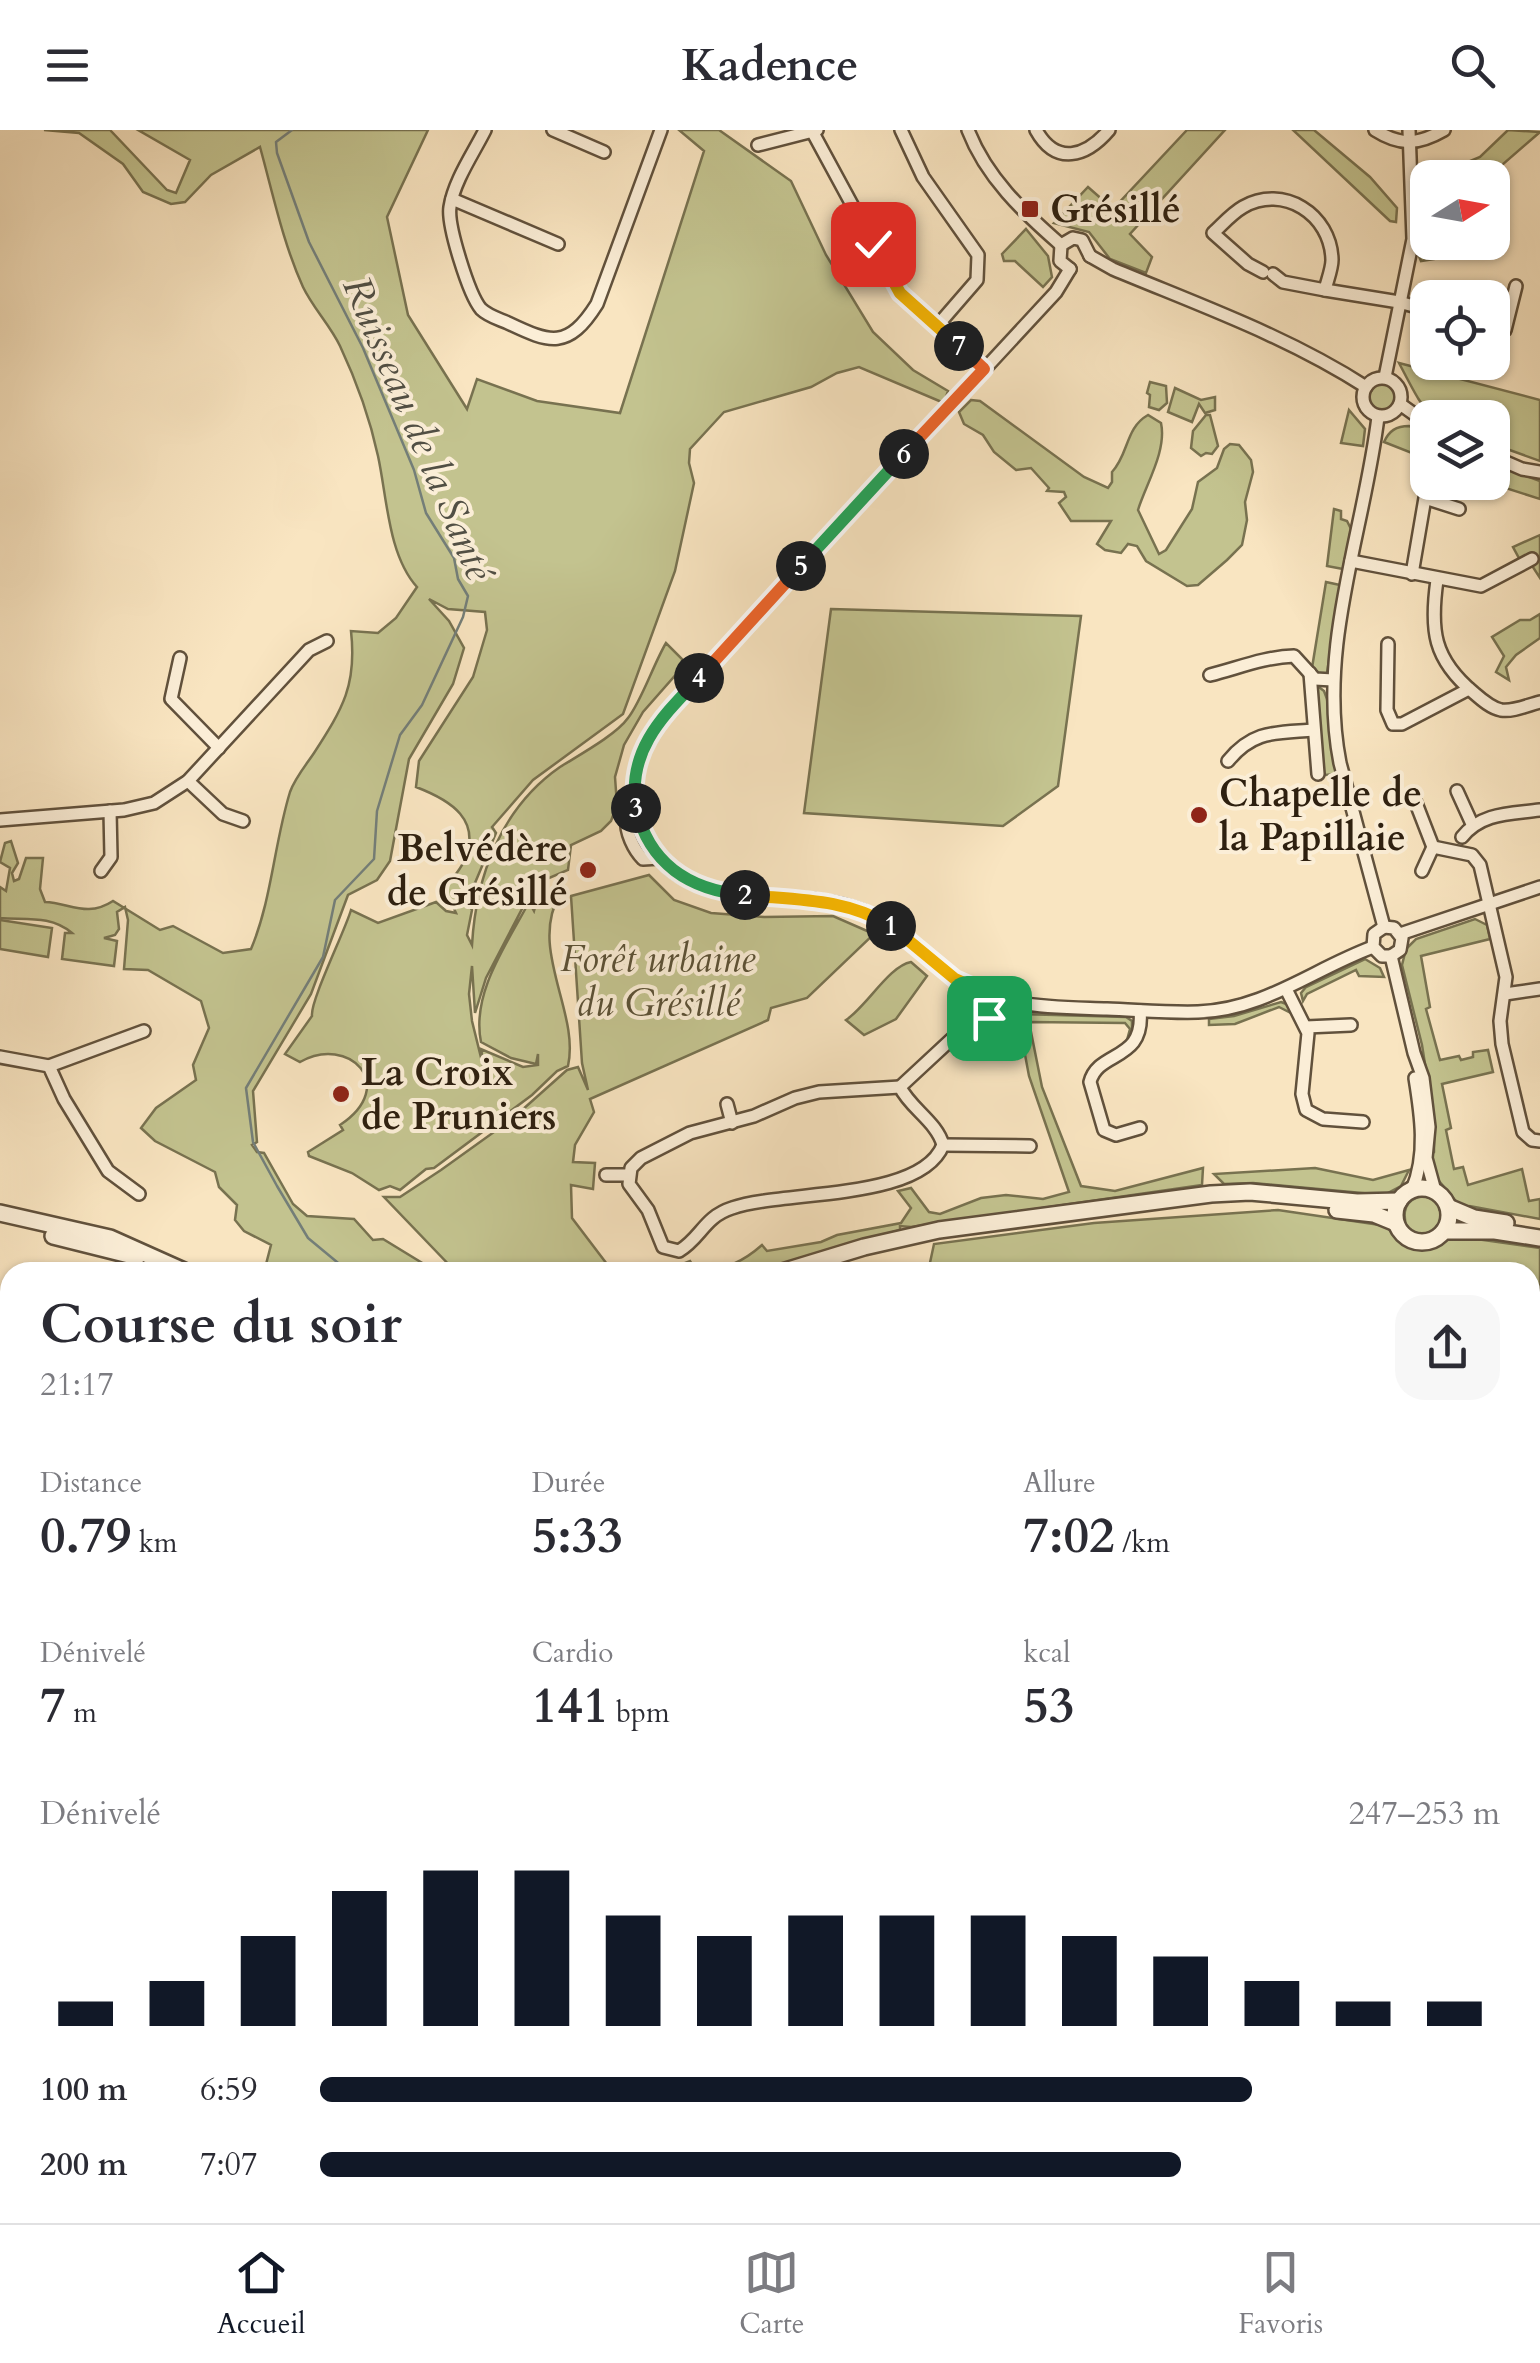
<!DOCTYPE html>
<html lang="fr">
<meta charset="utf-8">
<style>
:root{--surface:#fff;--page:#f7f7f7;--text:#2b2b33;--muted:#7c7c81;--line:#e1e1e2;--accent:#111827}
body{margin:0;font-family:Cardo,serif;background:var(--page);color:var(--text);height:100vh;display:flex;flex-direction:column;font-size:38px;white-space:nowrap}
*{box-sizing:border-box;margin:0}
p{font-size:32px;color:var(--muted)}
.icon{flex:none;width:55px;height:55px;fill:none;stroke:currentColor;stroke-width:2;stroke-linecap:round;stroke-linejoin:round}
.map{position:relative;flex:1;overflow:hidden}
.panel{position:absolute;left:0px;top:1132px;width:1540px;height:962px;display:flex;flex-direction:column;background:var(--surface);border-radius:30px 30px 0 0;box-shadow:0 2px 8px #0004}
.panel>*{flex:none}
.needle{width:65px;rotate:79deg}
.controls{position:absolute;left:1410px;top:30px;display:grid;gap:20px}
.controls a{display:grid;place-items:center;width:100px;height:100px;border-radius:20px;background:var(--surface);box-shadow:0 2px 8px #0004;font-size:50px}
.pin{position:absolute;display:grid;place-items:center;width:85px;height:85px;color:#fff;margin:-42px;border-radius:20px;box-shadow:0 5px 15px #0006}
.km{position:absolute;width:50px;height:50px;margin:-25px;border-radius:50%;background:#222;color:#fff;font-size:28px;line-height:50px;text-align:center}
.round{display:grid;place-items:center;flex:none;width:105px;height:105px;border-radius:30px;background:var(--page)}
.headline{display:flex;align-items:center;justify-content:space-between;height:170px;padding:0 40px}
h1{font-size:55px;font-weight:700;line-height:75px}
.metrics{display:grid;grid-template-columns:repeat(3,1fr);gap:15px;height:170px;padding:10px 40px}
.metrics div{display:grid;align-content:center}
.metrics b{font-size:50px;font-weight:700}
.metrics small{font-size:28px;font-weight:400}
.metrics p{font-size:28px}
.chart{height:280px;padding:20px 40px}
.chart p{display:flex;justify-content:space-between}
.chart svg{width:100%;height:180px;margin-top:10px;stroke:var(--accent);stroke-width:6}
ul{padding:0 40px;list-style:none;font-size:32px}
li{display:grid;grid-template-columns:160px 120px 1fr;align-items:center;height:75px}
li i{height:25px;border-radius:12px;background:var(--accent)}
header{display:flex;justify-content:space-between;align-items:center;height:130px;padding:0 40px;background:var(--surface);font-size:45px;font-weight:700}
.menu{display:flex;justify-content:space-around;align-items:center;height:140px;border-top:2px solid var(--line);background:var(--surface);font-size:28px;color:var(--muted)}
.menu a{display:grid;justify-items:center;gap:5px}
.menu .active{color:var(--accent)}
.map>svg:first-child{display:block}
.green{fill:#c3c38f;stroke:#787250;stroke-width:2.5}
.water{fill:#a3bcbd;stroke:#747e78;stroke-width:2.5}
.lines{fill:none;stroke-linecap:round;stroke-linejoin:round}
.stream{stroke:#747e78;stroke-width:2.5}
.minor-casing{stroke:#61513c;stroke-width:16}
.tertiary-casing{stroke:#61513c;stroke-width:20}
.minor{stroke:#fbeed7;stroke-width:11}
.tertiary{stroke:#fbeed7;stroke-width:15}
.split-1-casing{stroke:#fff;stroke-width:20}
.split-2-casing{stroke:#fff;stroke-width:20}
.split-3-casing{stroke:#fff;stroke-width:20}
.split-4-casing{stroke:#fff;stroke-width:20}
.split-5-casing{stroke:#fff;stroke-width:20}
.split-6-casing{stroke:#fff;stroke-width:20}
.split-7-casing{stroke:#fff;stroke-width:20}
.split-8-casing{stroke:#fff;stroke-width:20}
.split-1{stroke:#f5b400;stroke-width:12}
.split-2{stroke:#f5b400;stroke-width:12}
.split-3{stroke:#22a559;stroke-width:12}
.split-4{stroke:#22a559;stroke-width:12}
.split-5{stroke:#f0652b;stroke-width:12}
.split-6{stroke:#22a559;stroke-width:12}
.split-7{stroke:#f0652b;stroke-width:12}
.split-8{stroke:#f5b400;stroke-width:12}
.poi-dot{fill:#8f2418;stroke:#fbeed7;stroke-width:4}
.labels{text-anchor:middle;stroke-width:8;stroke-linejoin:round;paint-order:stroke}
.poi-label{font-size:38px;font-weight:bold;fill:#2e2010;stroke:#fbeed7;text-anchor:start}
.park-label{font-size:38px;font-style:italic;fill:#5b5136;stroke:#fbeed7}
.water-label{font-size:40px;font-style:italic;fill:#514f44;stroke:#fbeed7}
</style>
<header><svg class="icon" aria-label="menu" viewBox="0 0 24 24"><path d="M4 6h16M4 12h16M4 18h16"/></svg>Kadence<svg class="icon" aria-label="search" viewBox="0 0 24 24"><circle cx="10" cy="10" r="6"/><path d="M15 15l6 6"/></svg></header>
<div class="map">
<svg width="1540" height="2093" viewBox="0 0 1540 2093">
<rect width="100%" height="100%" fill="#f9e5c1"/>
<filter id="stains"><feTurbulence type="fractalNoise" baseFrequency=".002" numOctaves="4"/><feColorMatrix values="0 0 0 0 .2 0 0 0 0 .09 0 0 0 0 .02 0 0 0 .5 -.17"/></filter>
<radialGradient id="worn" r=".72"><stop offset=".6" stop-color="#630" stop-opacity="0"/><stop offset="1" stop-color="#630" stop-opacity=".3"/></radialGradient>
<g class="green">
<path d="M44 0H110L167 60 176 63 190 30 138 0H428L387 87 408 185 467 279 477 249 537 271 620 283 704 21 679 0H719L791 51 826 125 873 202 913 240 948 261 944 273 859 237 837 243 811 257 724 282 690 319 689 333 694 353 675 441 623 584 533 650 492 697 496 703 467 772 472 780 467 805 472 815C476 746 501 678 560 637 579 625 616 605 628 588 641 572 654 533 666 513L686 533 643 582 624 615 615 647 617 675 611 691 601 701 571 715 568 740 535 754 486 848 475 883 472 836 469 864 472 891 488 956 481 919 523 937 538 935V924L536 934 511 928 481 912C471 863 507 814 529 772L534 781 539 763 553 759 560 764C528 819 580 882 568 936L557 941 532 965 434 1038 426 1039 400 1060 390 1056 379 1060 352 1043 309 1026 308 1022 343 1000 340 995C400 955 348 904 300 932L285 924 312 886C310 871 345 801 351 780L378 793 436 772 446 781 456 783 445 759C450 750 459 742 463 733 484 690 450 670 416 657L419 631 473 547 487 500 485 482 448 479 429 469 449 491 464 518 453 554 409 629 390 731 377 750 348 765 311 864 253 961 257 1012 252 1015 257 1022 264 1023 293 1074 307 1086 354 1089 373 1110 383 1109 437 1142H264L271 1115 244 1101 235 1090 237 1075 219 1057 215 1042 155 1011 141 998 156 978 196 950 193 935 209 898 201 871 148 840 124 839 128 790 125 777 117 782 119 799 115 805 104 808 117 811 114 836 62 829 65 803H72C51 785 26 790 0 788V757L6 761 10 738 0 732 5 713 11 711 18 733 12 743 14 751 19 749 26 728H43L40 759 45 772C70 773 87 788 113 771L160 800 173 796 223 823 251 819C272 769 274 714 290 662 295 648 306 635 314 623 343 578 357 555 351 501L378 503 396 488 417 457C388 425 387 367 378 326 370 289 356 250 340 216 330 195 313 178 303 157 283 113 273 64 260 17L211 45 185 72 171 74 143 62 123 34 79 3Z"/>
<polygon points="1187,0 1225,0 1130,104 1152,127 1146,143 1110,129 1089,102 1054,93 1088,57 1113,79"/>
<polygon points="1293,0 1314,0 1370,47 1397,78 1396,92 1390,91"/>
<polygon points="1508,0 1540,2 1494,42 1480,47 1446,47 1458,36 1480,27"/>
<polygon points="1026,99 1048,126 1052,147 1043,157 1015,131 1004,131 1002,124"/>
<polygon points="1496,112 1496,119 1421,131 1416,119 1421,114"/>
<path d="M1399 233 1540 270V331L1493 314 1492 288C1424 288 1431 294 1399 233Z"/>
<polygon points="1150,252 1166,256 1167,273 1159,280 1149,277 1150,265 1147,263"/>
<circle cx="1382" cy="267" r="14"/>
<polygon points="1175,258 1201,270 1215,267 1215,280 1205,283 1199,274 1192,292 1168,282"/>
<path d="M971 270 980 271 1084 347 1108 358 1112 352V342C1129 324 1125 298 1148 285L1161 293C1167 321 1146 354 1138 380L1159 424 1166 420 1192 379 1198 352 1217 338 1224 319 1230 314 1239 315 1251 330 1253 342 1245 372 1247 390 1242 415 1227 430 1198 455 1187 456 1146 431 1137 416 1128 414 1121 423 1105 420 1097 414 1111 391H1071L1059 373 1066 367 1064 362 1047 361 1049 358 1031 338 1016 340 994 322 983 305 964 294 959 282Z"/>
<polygon points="1349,280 1365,299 1363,316 1341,313"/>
<polygon points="1206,285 1210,285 1218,316 1212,324 1206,323 1201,326 1191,318 1193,301"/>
<path d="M1409 296 1427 303V329L1384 312C1389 301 1396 296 1409 296Z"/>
<polygon points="1493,334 1540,351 1540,369 1490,353 1492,352"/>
<polygon points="1334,379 1341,381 1341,389 1347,391 1351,399 1343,439 1327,436"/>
<polygon points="1540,405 1540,448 1531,434 1520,430 1513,417"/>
<polygon points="1326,452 1340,455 1327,543 1318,545 1312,538"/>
<polygon points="831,479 1081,486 1058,656 1003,696 804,683"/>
<polygon points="1540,484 1540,508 1516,525 1506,537 1509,550 1496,542 1504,526 1492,507 1520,490 1530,490"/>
<polygon points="1315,554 1324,561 1327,569 1336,644 1325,645 1320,642"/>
<polygon points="649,745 674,770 711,783 764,787 833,786 874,804 807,868 771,878 768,890 590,969 594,982 575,1015 573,1032 595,1033 593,1059 571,1055 572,1088 613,1142 456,1142 384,1067 400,1067 441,1040 512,989 567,940 578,937 588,960 582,933 571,766"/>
<polygon points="1475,789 1487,795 1490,809 1421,826 1430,877 1426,879 1440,930 1459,926 1461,930 1473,927 1473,922 1488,920 1493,942 1442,954 1451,998 1446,1000 1454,1039 1463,1037 1468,1055 1522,1039 1529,1071 1540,1069 1540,1089 1470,1076 1465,1082 1434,1045 1429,1027 1434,1022 1434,991 1422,915 1402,835 1406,819 1416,809"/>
<polygon points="0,790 52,798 48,827 0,819"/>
<polygon points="1365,829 1380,838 1384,847 1359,846 1356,840 1307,864 1303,871 1301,863 1306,857"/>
<path d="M911 832 927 846 896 889 864 905 846 890C867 876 889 836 911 832Z"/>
<polygon points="1281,872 1289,875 1293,884 1279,877 1235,894 1209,895 1209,889 1234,886"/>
<path d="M1019 884 1126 887 1132 891V901L1127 910 1130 899 1125 893 1029 892 1042 957 1081 1056 1115 1061 1203 1038 1202 1055 911 1097 900 1096V1100L756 1142H680L687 1140 685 1133 690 1131 695 1139C721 1143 744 1131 762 1115L767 1121 821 1112 837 1105 901 1093 911 1078 898 1061 911 1058 929 1082 940 1084 981 1068 1006 1065 1043 1069 1069 1062 1029 946 1020 898 1012 887Z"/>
<polygon points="1315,1038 1373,1050 1409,1040 1401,1056 1384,1065 1253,1053 1224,1054 1214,1044"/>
<path d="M1423 1066C1444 1070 1446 1088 1434 1103L1540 1118V1584L1530 1582V1142H928L934 1114 1094 1093 1278 1080 1407 1099C1402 1083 1404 1069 1423 1066Z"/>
<polygon points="0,1315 10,1321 10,1774 0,1783"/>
<polygon points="0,2050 10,2061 10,2085 32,2085 39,2093 0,2093"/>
<polygon points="82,2085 154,2085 142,2093 89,2093"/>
<polygon points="290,2085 341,2085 349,2093 288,2093"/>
</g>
<g class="water">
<polygon points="1530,1613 1540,1615 1540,2093 349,2093 341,2085 1530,2085"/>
<polygon points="10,1774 10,2061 0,2050 0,1783"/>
<polygon points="32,2085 82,2085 89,2093 39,2093"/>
<polygon points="154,2085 290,2085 288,2093 142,2093"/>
</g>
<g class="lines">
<polyline class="stream" points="292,0 276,12 277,23 309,112 363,218 414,340 426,383 454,428 458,449 468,466 463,487 422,575 400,605 377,681 374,729 335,770 323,827 246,958 253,1012 277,1056 308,1108 349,1142"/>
<g class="minor-casing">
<g id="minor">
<path d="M485 0C473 24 454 51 450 77 447 95 469 165 481 179 488 186 499 189 508 193 550 213 568 220 597 174L661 0"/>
<polyline points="553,0 604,22"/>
<polyline points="901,0 923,47 978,125 977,150 938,195"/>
<path d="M968 0C986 47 1023 82 1061 115"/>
<path d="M1036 0C1056 36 1086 27 1109 0"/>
<path d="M1375 0C1400 16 1418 15 1444 0"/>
<path d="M812 1 857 84C867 90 871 97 871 109L900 163 985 239"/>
<polyline points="758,15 817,0"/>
<polyline points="452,69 558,114"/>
<polyline points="857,84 855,95 862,106 871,109"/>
<polyline points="1061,115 1073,108 1082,110 1090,126"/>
<polyline points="1061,115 1060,131 1070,139"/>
<path d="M1090 126 1113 139C1199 175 1287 206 1366 257"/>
<path d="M1070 139 1056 162 658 592C638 619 629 652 638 684 667 797 785 749 863 781 899 796 922 827 954 848 999 879 1055 877 1107 879 1137 880 1168 883 1198 882 1264 880 1313 839 1373 817"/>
<path d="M1263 142 1248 134 1213 103C1223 94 1231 84 1243 77 1283 54 1331 84 1332 130 1332 139 1327 151 1325 160L1283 152 1273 144"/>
<polyline points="1325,160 1399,172 1428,180"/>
<polyline points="1492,198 1505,200 1516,156"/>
<polyline points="1385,247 1413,109 1409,0"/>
<circle cx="1382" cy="267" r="19"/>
<polyline points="1400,274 1428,294"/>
<path d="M1378 287C1364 402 1317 516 1340 633L1384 797"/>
<polyline points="1492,326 1522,339 1540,342"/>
<polyline points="1351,431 1481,456 1532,429"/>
<polyline points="1412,444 1425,368 1459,379"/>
<path d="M1437 450C1430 500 1433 529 1474 563 1482 570 1491 578 1501 580 1513 582 1528 575 1540 572"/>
<polyline points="1388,514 1387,580 1393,594 1402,594 1469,559"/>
<polyline points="180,528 171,569 219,618"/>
<polyline points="1310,543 1318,644"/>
<path d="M1210 545C1238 538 1264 527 1294 526L1315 549 1333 550"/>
<path d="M1228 631C1253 600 1276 603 1313 600"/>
<polyline points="188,651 223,684 243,691"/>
<polyline points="1457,661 1472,694"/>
<polyline points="1414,668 1433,717"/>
<path d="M637 683 627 689C625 702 634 720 643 729L660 728"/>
<polyline points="0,690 124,680 154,673 188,651 309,520 327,511"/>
<path d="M1462 707C1482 682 1511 684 1540 680"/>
<polyline points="101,741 111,727 110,681"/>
<polyline points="1422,741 1433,717 1472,725 1480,735 1506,847 1500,891 1502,914 1523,1002 1532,1010 1540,1011"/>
<polyline points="1384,797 1394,798 1402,808 1400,820 1391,826"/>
<polyline points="1384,797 1374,804 1373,817 1382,826 1391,826"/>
<polyline points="1400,804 1540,757"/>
<polyline points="1391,826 1414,923 1423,948 1429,997 1426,1028 1435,1061"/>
<path d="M971 858 961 879 970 892C988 896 992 882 997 868"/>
<polyline points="1286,859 1308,903 1302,964 1306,980 1323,989 1363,992"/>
<polyline points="1505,864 1540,859"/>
<path d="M1140 881C1145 932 1098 920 1090 952L1104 1000 1116 1005 1140 998"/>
<polyline points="1306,897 1351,895"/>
<polyline points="0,927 49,936 64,969 108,1041 139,1064"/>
<polyline points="49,936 144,901"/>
<path d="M900 957 819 962 795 968 754 986 690 1003 641 1028 631 1038 629 1054 648 1080 663 1117 679 1121C701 1108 704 1087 732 1078 784 1060 921 1071 943 1015"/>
<polyline points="727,974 732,993"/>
<path d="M943 1015C937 992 910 978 900 957L970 892"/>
<polyline points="943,1015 1030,1016"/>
<polyline points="606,1045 629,1045"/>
<path d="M1412 1060C1427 1025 1421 985 1415 948"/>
</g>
</g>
<g class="tertiary-casing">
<g id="tertiary">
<circle cx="1422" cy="1085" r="27"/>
<polyline points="1448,1077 1474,1088 1506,1093"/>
<polyline points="1337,1080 1374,1084 1396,1093"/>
<polyline points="0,1083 110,1108 186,1142"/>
<polyline points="1444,1101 1495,1101 1540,1108"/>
<polyline points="53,1106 137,1127"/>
<polyline points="782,1142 864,1117 939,1100 1211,1064 1250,1062 1357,1072 1399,1071"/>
</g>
</g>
<use href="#minor" class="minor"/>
<use href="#tertiary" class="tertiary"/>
</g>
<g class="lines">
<g class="split-1-casing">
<polyline id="split-1" points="891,796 955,849 998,868 989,888"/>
</g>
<g class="split-2-casing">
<path id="split-2" d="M745 765C796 770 845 768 891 796"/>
</g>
<g class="split-3-casing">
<path id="split-3" d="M636 678C649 734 690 760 745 765"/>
</g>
<g class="split-4-casing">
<path id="split-4" d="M636 678C627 620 663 586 699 548"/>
</g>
<g class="split-5-casing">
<polyline id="split-5" points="699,548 801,436"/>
</g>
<g class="split-6-casing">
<polyline id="split-6" points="801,436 904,324"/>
</g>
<g class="split-7-casing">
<polyline id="split-7" points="904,324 984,239 959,216"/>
</g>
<g class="split-8-casing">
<polyline id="split-8" points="873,114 900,163 959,216"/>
</g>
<use href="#split-1" class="split-1"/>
<use href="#split-2" class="split-2"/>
<use href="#split-3" class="split-3"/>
<use href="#split-4" class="split-4"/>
<use href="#split-5" class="split-5"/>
<use href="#split-6" class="split-6"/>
<use href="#split-7" class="split-7"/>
<use href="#split-8" class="split-8"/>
</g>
<g class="poi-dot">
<rect x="1020" y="69" width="20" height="20" rx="5"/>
<circle cx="1199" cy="685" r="10"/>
<circle cx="588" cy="740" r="10"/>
<circle cx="341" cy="964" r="10"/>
</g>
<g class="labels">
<g class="poi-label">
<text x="1050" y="92">Grésillé</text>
<text x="1219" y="676">Chapelle de<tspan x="1219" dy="44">la Papillaie</tspan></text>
<text x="568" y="731" text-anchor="end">Belvédère<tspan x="568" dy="44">de Grésillé</tspan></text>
<text x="361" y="955">La Croix<tspan x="361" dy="44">de Pruniers</tspan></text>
</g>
<g class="park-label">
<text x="658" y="841">Forêt urbaine<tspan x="658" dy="44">du Grésillé</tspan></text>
</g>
<g class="water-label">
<text transform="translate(419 298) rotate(67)" y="14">Ruisseau de la Santé</text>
</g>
</g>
<rect width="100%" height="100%" filter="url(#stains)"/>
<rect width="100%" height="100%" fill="url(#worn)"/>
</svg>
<div class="controls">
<a><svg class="needle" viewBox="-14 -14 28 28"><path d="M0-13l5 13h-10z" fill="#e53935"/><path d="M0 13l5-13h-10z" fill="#7c7c81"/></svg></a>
<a><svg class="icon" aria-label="locate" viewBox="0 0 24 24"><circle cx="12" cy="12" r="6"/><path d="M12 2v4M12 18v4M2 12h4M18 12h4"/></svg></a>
<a><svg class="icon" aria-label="layers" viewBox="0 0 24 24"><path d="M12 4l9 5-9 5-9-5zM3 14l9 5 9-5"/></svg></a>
</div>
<div class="pin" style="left:989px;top:888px;background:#1e9e55"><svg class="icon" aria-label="arrive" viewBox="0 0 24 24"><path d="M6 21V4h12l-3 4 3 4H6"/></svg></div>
<div class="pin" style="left:873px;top:114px;background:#d93025"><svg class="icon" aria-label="check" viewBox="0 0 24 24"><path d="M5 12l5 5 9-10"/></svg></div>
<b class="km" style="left:891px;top:796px">1</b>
<b class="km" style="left:745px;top:765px">2</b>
<b class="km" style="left:636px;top:678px">3</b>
<b class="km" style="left:699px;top:548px">4</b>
<b class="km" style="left:801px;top:436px">5</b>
<b class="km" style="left:904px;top:324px">6</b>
<b class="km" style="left:959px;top:216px">7</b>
<section class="panel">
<div class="headline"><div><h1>Course du soir</h1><p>21:17</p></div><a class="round"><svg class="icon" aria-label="share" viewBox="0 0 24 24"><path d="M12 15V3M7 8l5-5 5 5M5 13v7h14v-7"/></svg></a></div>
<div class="metrics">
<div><p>Distance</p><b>0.79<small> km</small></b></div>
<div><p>Durée</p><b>5:33</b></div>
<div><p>Allure</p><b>7:02<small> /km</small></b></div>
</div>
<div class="metrics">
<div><p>Dénivelé</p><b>7<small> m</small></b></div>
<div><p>Cardio</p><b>141<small> bpm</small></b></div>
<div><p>kcal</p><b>53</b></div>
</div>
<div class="chart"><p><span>Dénivelé</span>247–253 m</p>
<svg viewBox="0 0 160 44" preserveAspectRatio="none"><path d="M5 44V38M15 44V33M25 44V22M35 44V11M45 44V6M55 44V6M65 44V17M75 44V22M85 44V17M95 44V17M105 44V17M115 44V22M125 44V27M135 44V33M145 44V38M155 44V38"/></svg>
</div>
<ul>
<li><b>100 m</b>6:59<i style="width:79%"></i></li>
<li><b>200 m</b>7:07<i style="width:73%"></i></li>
</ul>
</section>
</div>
<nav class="menu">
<a class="active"><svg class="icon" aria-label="home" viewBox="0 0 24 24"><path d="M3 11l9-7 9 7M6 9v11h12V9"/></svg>Accueil</a>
<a><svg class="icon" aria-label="map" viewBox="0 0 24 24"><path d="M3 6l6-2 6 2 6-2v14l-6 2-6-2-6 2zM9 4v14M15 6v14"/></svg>Carte</a>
<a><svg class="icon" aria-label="saved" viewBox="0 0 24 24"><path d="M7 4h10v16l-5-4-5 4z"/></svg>Favoris</a>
</nav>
